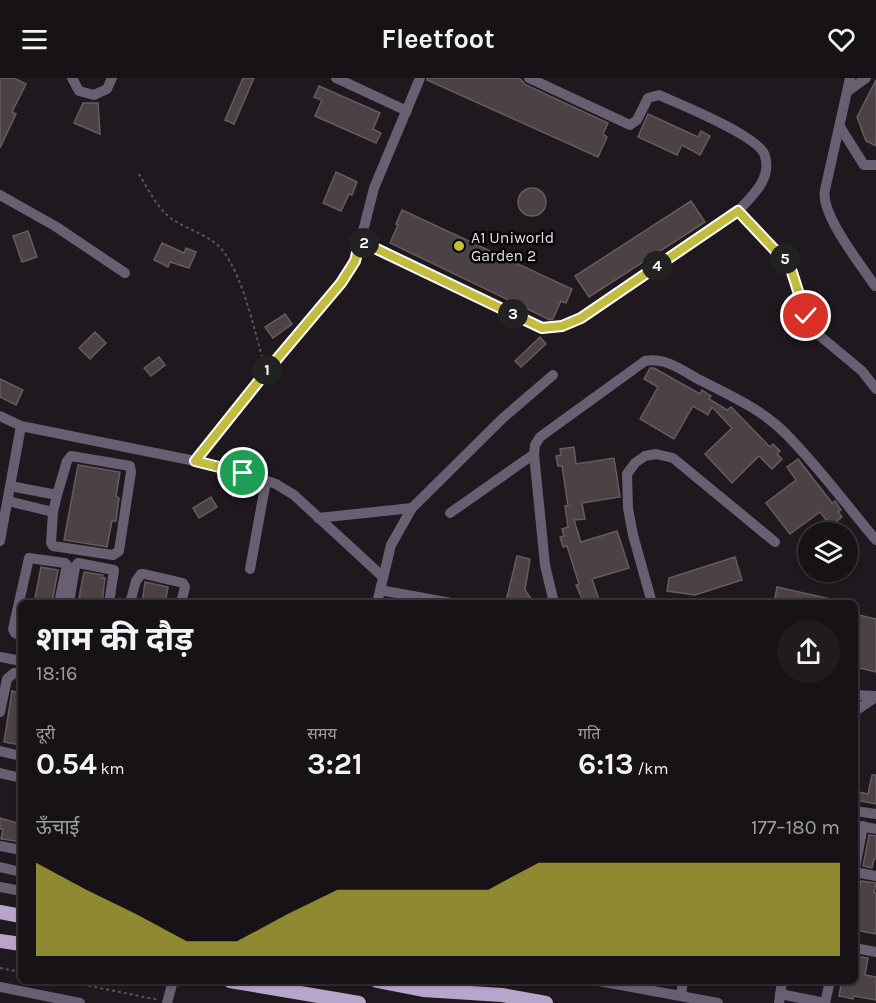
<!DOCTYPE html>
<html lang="hi">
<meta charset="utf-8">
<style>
:root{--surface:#171216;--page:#201b1f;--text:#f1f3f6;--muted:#9e9ea1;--line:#363235;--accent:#c2bd3f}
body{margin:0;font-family:Karla,"Noto Sans Devanagari",sans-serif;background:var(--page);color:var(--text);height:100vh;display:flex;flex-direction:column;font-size:22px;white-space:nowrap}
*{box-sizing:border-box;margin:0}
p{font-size:20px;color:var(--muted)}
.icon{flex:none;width:33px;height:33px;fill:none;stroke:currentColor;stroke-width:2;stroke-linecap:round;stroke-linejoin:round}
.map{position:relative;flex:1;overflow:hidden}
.details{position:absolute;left:18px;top:522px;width:840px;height:384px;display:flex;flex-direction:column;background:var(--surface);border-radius:9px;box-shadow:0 2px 4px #0004,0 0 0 2px var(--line)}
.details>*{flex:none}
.fabs{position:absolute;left:798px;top:444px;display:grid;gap:12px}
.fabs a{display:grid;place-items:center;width:60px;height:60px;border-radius:50%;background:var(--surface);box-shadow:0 2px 4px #0004,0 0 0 2px var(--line);font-size:30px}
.pin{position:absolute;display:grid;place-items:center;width:51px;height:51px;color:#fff;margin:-26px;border:3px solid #fff;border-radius:50%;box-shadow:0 2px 6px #0007}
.km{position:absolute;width:30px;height:30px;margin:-15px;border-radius:50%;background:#222;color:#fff;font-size:16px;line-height:30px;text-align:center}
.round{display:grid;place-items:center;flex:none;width:63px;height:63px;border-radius:32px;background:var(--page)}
.summary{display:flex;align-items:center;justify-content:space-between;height:102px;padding:0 18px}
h1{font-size:33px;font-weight:700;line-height:45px}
.stats{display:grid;grid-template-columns:repeat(3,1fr);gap:9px;height:102px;padding:6px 18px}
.stats div{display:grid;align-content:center}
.stats b{font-size:30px;font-weight:700}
.stats small{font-size:16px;font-weight:400}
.stats p{font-size:16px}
.chart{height:168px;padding:12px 18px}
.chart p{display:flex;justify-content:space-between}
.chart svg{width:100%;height:108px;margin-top:6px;fill:var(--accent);opacity:.7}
header{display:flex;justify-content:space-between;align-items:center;height:78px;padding:0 18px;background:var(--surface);font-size:27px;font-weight:700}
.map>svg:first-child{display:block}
.building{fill:#4c4245;stroke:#665c5e;stroke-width:1.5}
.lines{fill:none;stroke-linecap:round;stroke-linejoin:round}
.path{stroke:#5b545a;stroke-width:2;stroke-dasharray:3 3;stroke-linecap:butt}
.minor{stroke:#685f72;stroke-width:10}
.major{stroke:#b8a5cc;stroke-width:14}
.route-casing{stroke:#fff;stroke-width:12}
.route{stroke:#c2bd3f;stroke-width:8}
.poi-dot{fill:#c2bd3f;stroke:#070507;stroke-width:2}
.labels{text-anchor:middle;stroke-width:5;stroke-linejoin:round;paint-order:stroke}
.poi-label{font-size:16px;fill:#e0dbdf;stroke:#070507;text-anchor:start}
</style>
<header><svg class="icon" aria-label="menu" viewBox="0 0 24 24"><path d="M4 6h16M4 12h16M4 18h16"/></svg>Fleetfoot<svg class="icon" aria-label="heart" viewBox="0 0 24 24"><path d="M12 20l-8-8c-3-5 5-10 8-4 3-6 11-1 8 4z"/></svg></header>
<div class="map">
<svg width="876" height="925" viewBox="0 0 876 925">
<rect width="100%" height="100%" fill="#1f181e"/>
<g class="building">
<polygon points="0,0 14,0 26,6 12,34 16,36 0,70"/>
<polygon points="243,0 254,0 234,46 225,42"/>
<polygon points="427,0 519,0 526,7 608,45 603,56 607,59 598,79 427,2"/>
<polygon points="876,2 876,68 866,63 857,39"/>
<polygon points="319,8 380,35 373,51 381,55 376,65 315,38 322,22 314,19"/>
<polygon points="83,25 98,25 100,56 74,45"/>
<polygon points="648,36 698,59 701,53 710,58 700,77 682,67 677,77 638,59"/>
<polygon points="336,94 357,104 352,117 349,116 341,133 323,125"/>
<circle cx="532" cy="124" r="14"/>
<polygon points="691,123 705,144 589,219 575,198"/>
<polygon points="402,132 572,211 566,225 561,223 553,241 550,242 390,165 398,147 396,146"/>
<polygon points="28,153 37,179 22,184 13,158"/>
<polygon points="162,165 184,175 186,170 196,174 189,190 170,184 168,189 154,182"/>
<polygon points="285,236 292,246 273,260 265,249"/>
<polygon points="95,254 106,265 90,281 79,270"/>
<polygon points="540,259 546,266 521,289 515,283"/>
<polygon points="159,279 165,287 151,298 144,290"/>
<polygon points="650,290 654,290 700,316 702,312 711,318 709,321 727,332 731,329 770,369 773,366 780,373 777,376 782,381 772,391 759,378 732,405 705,376 732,350 712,329 708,337 693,328 674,361 640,341 658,309 644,301"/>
<polygon points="0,301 23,312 16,327 0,319"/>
<polygon points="574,369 576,386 614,380 620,419 582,425 585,441 574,442 581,464 617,453 623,471 629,490 592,501 600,525 584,525 576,507 579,506 567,468 563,469 560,459 564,458 562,451 568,449 565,428 568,428 562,388 558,388 556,378 561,377 560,371"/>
<polygon points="798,381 832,425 835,423 841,432 838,434 842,439 831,448 820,434 790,456 766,425 796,402 787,389"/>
<polygon points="78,387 120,394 116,418 119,420 116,443 112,443 107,469 64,462"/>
<polygon points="237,401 252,407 233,419 226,407"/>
<polygon points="211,419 217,429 199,440 193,430"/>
<polygon points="517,478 530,481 525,512 534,525 512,525 507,519"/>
<polygon points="735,479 742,502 695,517 667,513 669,500"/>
<polygon points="41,489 58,492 52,525 34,525"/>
<polygon points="84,494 103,497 102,500 105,500 102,525 78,525"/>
<polygon points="145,504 168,509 165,525 142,525"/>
<polygon points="777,509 831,521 831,525 774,525"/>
<polygon points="855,536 876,541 876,594 855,589"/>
<polygon points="12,613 21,615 21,667 4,664"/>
<polygon points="872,697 876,697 876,726 855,722 855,713 868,716"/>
<polygon points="0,740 21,746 21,764 1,761 3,751 0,751"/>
<polygon points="869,757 876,758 876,781 874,781 872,790 863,788"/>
<polygon points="861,803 876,805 874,815 876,815 876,856 855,852 855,836"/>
<polygon points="855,878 868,880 865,897 876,899 876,922 854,918 853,921 839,918 842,903 855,903"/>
</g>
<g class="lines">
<g class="path">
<path d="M139 96C148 111 158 131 172 141 188 152 212 158 223 173 243 199 254 251 263 282"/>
<polyline points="0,890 21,894"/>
<polyline points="65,903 159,922"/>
</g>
<g class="minor">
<polyline points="72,0 79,13 94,17 107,11 112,0"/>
<polyline points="336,0 407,33"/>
<path d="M529 0 630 47 637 42 648 20 659 17C679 26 760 58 765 78 772 101 752 118 738 133L790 188 806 238 820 258 862 293 876 311"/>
<path d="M850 0 825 112C820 136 861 187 875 208"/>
<polyline points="848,13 866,0"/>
<polyline points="840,49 864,87 876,87"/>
<polyline points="0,117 55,148 125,195"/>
<polyline points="360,163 542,250 562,248 581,240 738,133"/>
<polyline points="0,338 21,348 195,383 243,395 276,406 294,417 383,499"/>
<polyline points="195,383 350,193 358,173 374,110 420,0"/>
<polyline points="10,408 57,417 67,383 71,378 130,388 131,394 119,473 113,477 53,468 51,465 53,434 57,417"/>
<polyline points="8,423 53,434"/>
<polyline points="450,435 534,376"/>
<polyline points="318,440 412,430"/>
<polyline points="0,463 21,348"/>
<polyline points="250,491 266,403"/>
<polyline points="380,512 451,525"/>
<polyline points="69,525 75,489 78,485 114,492 109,525"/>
<polyline points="130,525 136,503 141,496 144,496 183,505 185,509 181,525"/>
<polyline points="377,525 391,467 412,430 503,340 553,297"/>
<path d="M554 525 545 487 534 376 535 367 540 359 645 283C663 279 681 291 696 300 727 316 762 331 786 356 818 388 847 428 876 462"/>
<polyline points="652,525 633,457 628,430 627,396 635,385 645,378 656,376 673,380 775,464"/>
<polyline points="21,558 15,555 13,551 29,480 65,485 67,487 59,525"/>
<polyline points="0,579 21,583"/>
<polyline points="855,617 876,618"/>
<polyline points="855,633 876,619"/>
<polyline points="0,634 7,601 14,595 21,596"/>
<polyline points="0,673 21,678"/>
<polyline points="0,695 21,700"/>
<polyline points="855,733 876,736"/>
<polyline points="855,747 876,751"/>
<polyline points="0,768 21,772"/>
<polyline points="0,789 21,794"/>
<polyline points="855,790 863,748"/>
<polyline points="855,794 876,798"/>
<polyline points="0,809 21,813"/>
<polyline points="855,870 876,874"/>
<polyline points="599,903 718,925"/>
<polyline points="0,909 80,925"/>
<polyline points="780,916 825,925 830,903"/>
<polyline points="681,917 683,903"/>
<polyline points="167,925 173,903"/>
<polyline points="779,925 782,903"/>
</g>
<g class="major">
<polyline points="0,834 21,838"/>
<polyline points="0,863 21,866"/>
<polyline points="230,903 359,925"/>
<polyline points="377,903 423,912 502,917 546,925"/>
</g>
</g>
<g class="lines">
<g class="route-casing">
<polyline id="route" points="243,395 195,383 266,294 341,205 355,183 360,163 542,250 562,248 581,240 738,133 790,188 806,238"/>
</g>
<use href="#route" class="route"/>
</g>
<circle class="poi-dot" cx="459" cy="168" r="6"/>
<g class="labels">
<g class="poi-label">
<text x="471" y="165">A1 Uniworld<tspan x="471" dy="18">Garden 2</tspan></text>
</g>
</g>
</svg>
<div class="fabs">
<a><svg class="icon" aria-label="layers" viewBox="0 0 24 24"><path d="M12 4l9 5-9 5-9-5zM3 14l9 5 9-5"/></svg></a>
</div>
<div class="pin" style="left:243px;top:395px;background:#1e9e55"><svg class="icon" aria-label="arrive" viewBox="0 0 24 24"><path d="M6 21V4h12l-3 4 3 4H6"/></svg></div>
<div class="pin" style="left:806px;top:238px;background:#d93025"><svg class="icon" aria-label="check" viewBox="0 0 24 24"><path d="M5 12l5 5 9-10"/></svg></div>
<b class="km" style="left:267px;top:292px">1</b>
<b class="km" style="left:364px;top:165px">2</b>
<b class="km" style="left:513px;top:236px">3</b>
<b class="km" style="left:657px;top:188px">4</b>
<b class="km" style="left:785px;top:181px">5</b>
<section class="details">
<div class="summary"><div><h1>शाम की दौड़</h1><p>18:16</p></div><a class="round"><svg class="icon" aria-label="share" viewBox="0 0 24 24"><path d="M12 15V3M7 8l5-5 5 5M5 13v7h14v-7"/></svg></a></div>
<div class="stats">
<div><p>दूरी</p><b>0.54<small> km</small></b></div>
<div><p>समय</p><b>3:21</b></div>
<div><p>गति</p><b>6:13<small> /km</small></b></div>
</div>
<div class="chart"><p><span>ऊँचाई</span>177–180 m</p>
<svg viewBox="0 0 160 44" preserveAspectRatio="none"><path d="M0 44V6L10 17L20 27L30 38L40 38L50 27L60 17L70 17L80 17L90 17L100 6L110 6L120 6L130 6L140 6L150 6L160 6V44z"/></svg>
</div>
</section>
</div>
